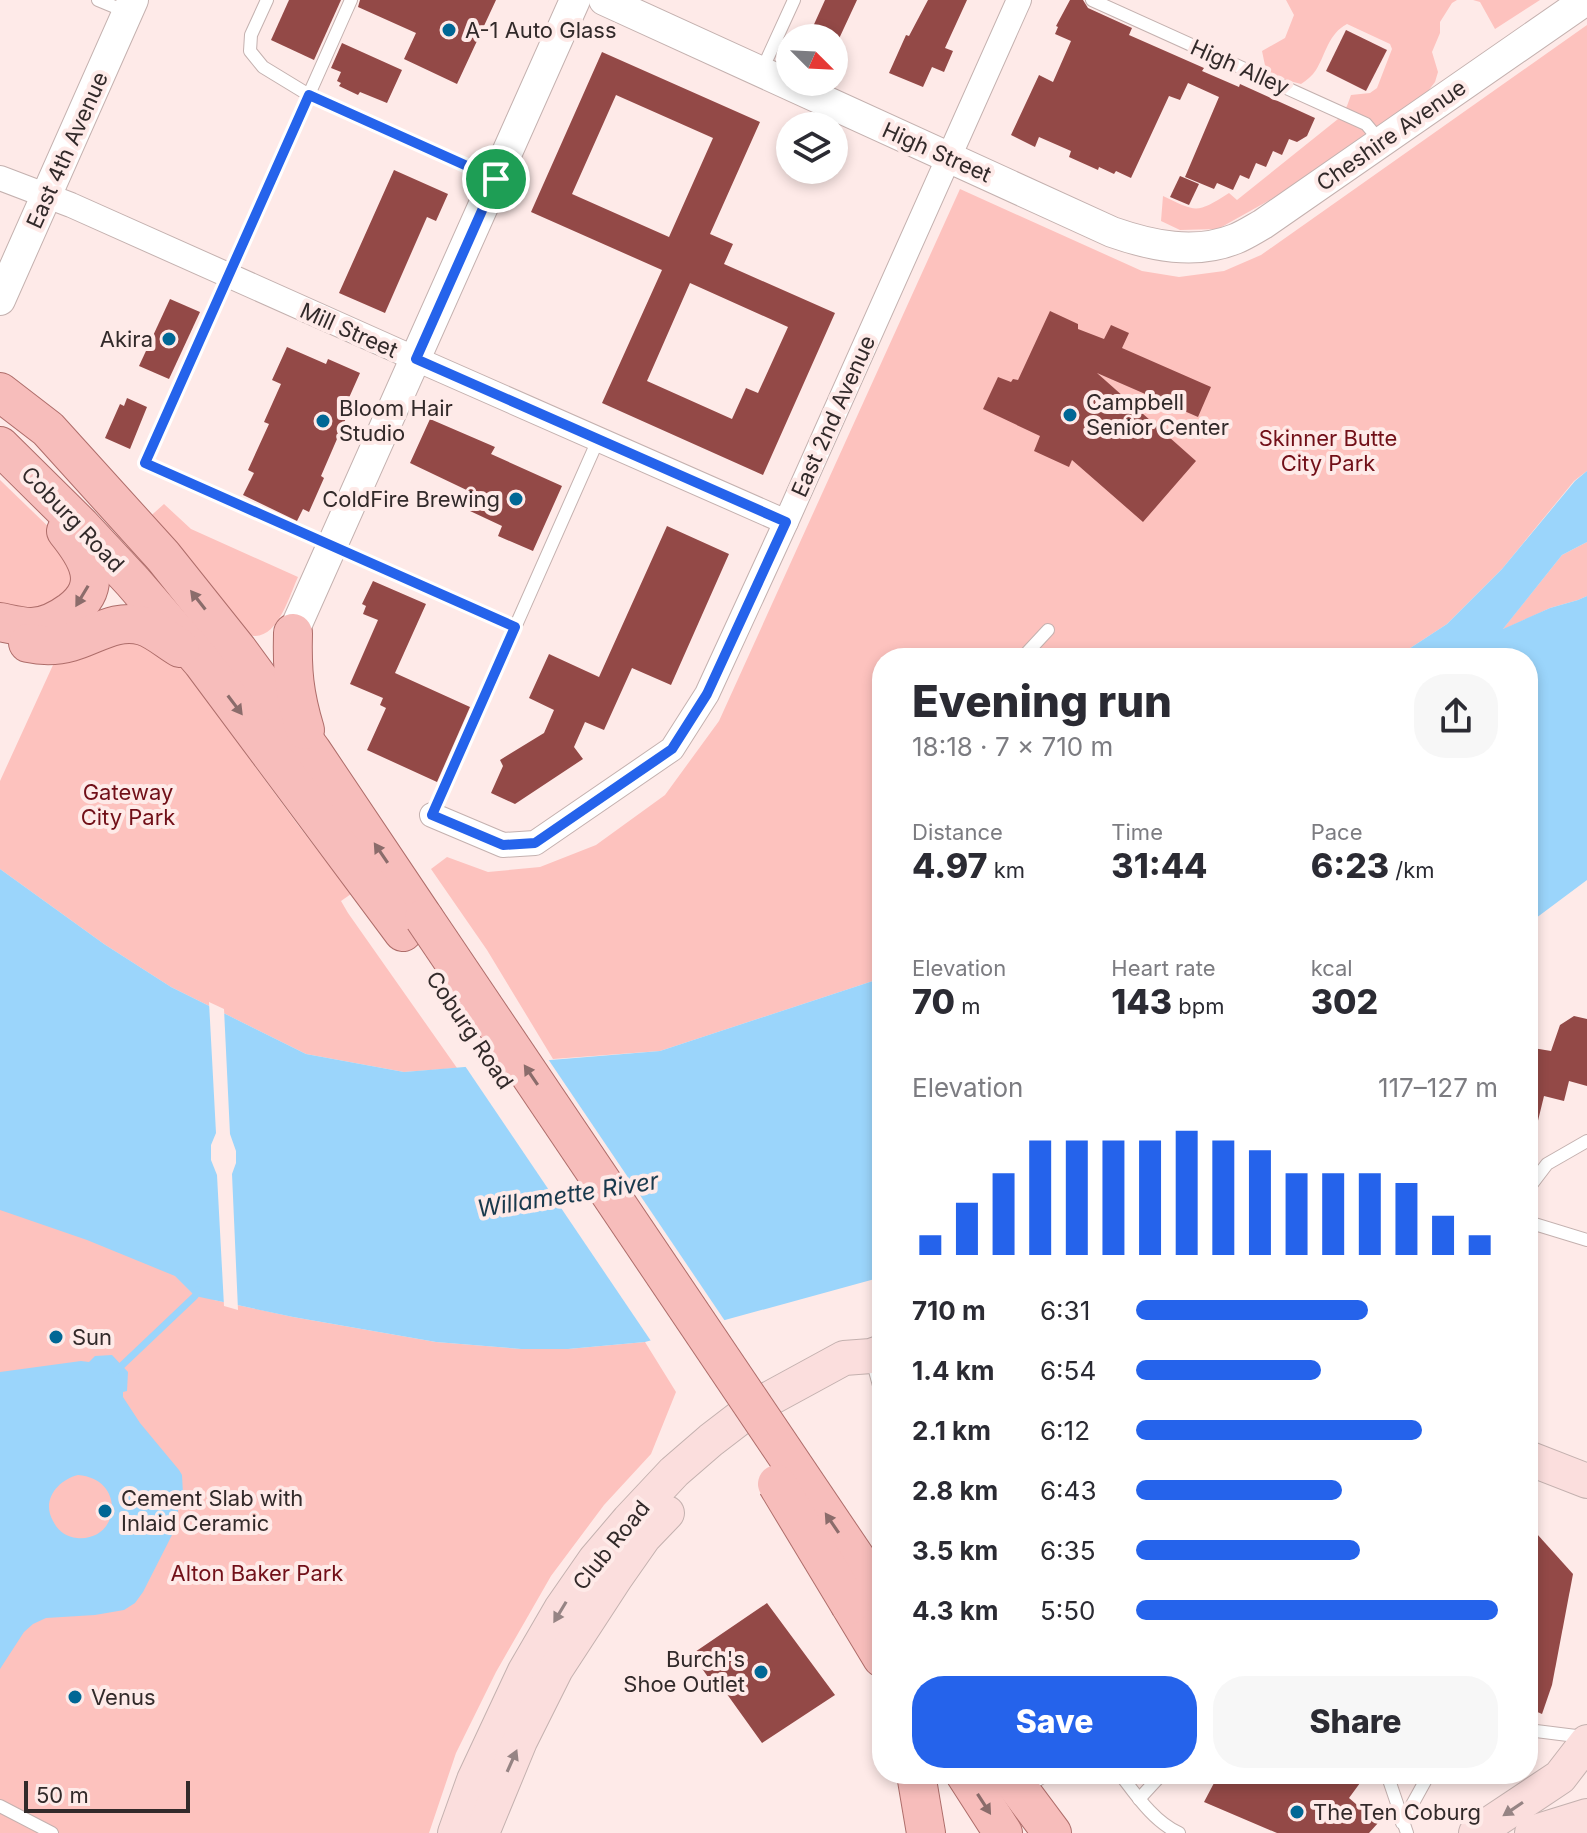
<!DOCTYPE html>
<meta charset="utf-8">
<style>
:root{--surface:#fff;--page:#f7f7f7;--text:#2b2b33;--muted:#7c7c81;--accent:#2563eb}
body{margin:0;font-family:Inter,sans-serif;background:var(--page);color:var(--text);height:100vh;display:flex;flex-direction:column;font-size:30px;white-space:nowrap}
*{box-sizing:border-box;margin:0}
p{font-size:26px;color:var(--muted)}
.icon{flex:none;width:44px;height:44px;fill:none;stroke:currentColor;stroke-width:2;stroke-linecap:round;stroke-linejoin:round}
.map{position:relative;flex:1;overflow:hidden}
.details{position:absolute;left:872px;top:648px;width:666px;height:1136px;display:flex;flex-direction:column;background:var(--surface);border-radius:32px;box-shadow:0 4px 12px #0003}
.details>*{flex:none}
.needle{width:52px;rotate:114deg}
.buttons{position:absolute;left:776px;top:24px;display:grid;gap:16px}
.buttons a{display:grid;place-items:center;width:72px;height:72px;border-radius:50%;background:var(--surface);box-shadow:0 4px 12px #0003;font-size:40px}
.scale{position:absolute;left:24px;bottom:20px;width:166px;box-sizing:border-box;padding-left:8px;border:4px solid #322a2a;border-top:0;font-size:22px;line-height:28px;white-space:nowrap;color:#322a2a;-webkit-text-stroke:6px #feeae8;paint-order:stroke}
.pin{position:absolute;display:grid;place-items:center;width:68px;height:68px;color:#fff;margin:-34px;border:4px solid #fff;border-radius:50%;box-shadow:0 2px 8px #0007}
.round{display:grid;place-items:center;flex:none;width:84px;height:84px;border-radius:32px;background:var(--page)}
.overview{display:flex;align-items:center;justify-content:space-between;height:136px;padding:0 40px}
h1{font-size:44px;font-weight:800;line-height:60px}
.metrics{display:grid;grid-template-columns:repeat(3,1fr);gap:12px;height:136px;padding:8px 40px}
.metrics div{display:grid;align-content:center}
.metrics b{font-size:34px;font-weight:800}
.metrics small{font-size:22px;font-weight:400}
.metrics p{font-size:22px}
.chart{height:224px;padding:16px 40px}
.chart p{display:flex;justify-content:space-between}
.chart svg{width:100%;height:144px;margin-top:8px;stroke:var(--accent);stroke-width:6}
.cta{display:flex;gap:16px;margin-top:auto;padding:16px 40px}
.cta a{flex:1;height:92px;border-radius:32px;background:var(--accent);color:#fff;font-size:32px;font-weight:800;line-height:92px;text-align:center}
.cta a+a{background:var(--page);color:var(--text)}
ul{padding:0 40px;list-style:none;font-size:26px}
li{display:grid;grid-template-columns:128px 96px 1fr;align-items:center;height:60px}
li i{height:20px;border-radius:10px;background:var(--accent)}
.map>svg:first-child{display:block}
.green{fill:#fdc2be}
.water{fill:#9bd5fb;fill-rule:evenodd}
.pier{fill:#feeae8}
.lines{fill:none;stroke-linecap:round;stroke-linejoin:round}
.stream{stroke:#9bd5fb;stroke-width:7}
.building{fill:#934947;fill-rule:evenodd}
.service-casing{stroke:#c4b1af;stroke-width:14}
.minor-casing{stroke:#c4b1af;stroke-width:26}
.tertiary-casing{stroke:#c4b1af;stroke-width:32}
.secondary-casing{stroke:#c4b1af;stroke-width:36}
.primary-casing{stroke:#ae6d6a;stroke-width:40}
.service{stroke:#fff;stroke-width:12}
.minor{stroke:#fff;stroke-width:24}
.tertiary{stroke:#fff;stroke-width:30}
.secondary{stroke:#fbdedd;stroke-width:34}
.primary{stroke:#f7bdbb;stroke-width:38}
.primary-bridge-casing{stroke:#ae6d6a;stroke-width:40;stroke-linecap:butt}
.primary-bridge{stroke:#f7bdbb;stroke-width:38}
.oneway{fill:#8b6c6b}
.oneway2{fill:#968484}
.route-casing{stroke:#fff;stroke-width:16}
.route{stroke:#2563eb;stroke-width:10}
.poi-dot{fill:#006795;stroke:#feeae8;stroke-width:3}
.labels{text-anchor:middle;stroke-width:8;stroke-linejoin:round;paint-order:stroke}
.poi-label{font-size:22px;fill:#322a2a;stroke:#feeae8;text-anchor:start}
.street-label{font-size:22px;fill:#322a2a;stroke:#feeae8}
.park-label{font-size:22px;fill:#710f18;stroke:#feeae8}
.water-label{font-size:24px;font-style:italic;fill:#18394d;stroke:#feeae8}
</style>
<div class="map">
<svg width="1587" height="1833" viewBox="0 0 1587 1833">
<rect width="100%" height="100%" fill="#feeae8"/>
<g class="green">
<path d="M1286 0H1457L1452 3 1440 22V33L1432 52 1438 72 1435 82 1422 99 1282 193 1218 229 1180 230 1161 221 1163 196C1197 212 1196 214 1229 193L1237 200 1338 119 1347 106 1351 95 1370 93 1377 88 1392 49 1390 44 1347 24C1328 34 1326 54 1316 70 1312 76 1307 80 1301 84L1267 75 1262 51 1285 38 1294 15Z"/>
<polygon points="1473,0 1540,0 1495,29 1480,2"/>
<polygon points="1587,25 1587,471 1574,481 1502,569 1447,624 1395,658 882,658 882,978 660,1051 553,1059 487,950 431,869 447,857 488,872 540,867 596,845 665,795 719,721 960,189 1142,271 1179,277 1224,271 1261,255"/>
<polygon points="0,480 59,537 76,580 48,616 0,606"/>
<path d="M164 504 191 529 298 577C289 596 277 643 249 635L145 521Z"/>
<polygon points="1587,542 1587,596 1578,600 1550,608 1502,630 1562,555"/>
<polygon points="139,642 181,666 298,825 351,894 341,901 348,913 457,1068 404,1072 306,1054 171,987 104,944 0,869 0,781 53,665 112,646"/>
<polygon points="0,1206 170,1270 214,1300 293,1317 436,1342 521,1349 568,1349 645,1342 676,1392 651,1454 604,1505 551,1576 496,1672 456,1753 429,1833 0,1833"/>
</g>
<g class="water">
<polygon points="1587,471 1587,542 1562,555 1503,629 1550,608 1578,600 1587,596 1587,880 1528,924 1528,658 1395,658 1447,624 1502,569 1575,481"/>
<polygon points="0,869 104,944 171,987 306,1054 404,1072 660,1051 882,978 882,1277 645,1342 568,1349 521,1349 436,1342 293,1317 195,1296 175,1276 87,1240 0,1210"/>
<path d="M112 1355 128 1372 127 1391 123 1392V1397L140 1423 179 1470 182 1475 183 1494 181 1498 173 1533 143 1592 135 1603 124 1610 95 1615 46 1618 33 1624 24 1632 0 1669V1372L81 1361 89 1362 95 1356ZM78 1475C127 1479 120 1542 77 1538 66 1537 58 1531 53 1521 41 1500 58 1480 78 1475Z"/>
</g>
<g class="pier">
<polygon points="209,1002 224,1009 230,1134 236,1151 236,1163 232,1174 238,1310 224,1306 217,1175 211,1160 211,1145 216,1133"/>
<polygon points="546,1056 727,1324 653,1344 463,1063"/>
</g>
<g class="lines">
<polyline class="stream" points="116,1371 195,1296 198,1290"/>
</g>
<g class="building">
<polygon points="289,0 341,0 314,60 271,40"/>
<polygon points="360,0 496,0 457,84 404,59 416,33 358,7"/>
<polygon points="825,0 857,0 837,43 834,41 834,38 826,38 811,31"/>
<polygon points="928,0 967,0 945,48 953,51 944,72 932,67 923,87 889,73 906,35 909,36"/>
<polygon points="1070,0 1083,0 1088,8 1132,28 1129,35 1204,68 1202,71 1239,87 1240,84 1315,118 1307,136 1297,142 1289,139 1282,155 1273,151 1266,167 1256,163 1249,179 1240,175 1233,190 1217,183 1214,189 1185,177 1219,97 1188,83 1180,100 1169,96 1131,178 1116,171 1114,174 1099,167 1098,170 1069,157 1071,151 1039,137 1035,147 1011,135 1039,75 1053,82 1071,41 1055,34 1058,27 1056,26"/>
<polygon points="1346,30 1387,50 1366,91 1326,71"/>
<polygon points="342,43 402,70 387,103 360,92 358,95 339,86 341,83 337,81 341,72 331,68"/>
<path d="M602 52 760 122 710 234 733 244 724 264 835 313 763 475 602 403 662 270 531 212ZM616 95 713 138 669 237 572 194ZM690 283 788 327 758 393 746 388 732 419 647 381Z"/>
<polygon points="394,170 448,194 436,221 427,217 385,313 339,293"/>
<polygon points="1180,176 1199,184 1189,205 1170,197"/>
<polygon points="170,299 200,312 169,379 139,366"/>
<polygon points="1050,311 1078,324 1078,329 1104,339 1111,325 1129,333 1122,348 1211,387 1198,417 1097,373 1196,461 1143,522 1072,460 1069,467 1034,451 1040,436 983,409 998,377 1011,382 1013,379 1018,380"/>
<polygon points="287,347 326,364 328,359 360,373 348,400 353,402 321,476 324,478 309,512 303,509 297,521 243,495 254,473 248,470 269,424 264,422 281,384 272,380"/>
<polygon points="127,398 147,407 130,449 105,438 120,404 124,406"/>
<polygon points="430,419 495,447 491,454 562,486 533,551 498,536 502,526 470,511 477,495 410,463"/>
<polygon points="667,526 729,554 671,685 632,668 604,730 585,722 574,747 583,759 515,804 491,793 503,766 500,760 544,733 554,710 529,698 549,654 599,677"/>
<polygon points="373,581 426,604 395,673 470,707 437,782 367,750 386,708 380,705 383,698 350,684 378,620 363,614 366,606 362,604"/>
<polygon points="1574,1016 1587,1019 1587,1086 1569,1081 1564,1101 1544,1096 1535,1133 1528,1132 1528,1070 1533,1048 1551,1051 1560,1025"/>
<polygon points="1528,1524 1573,1574 1552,1685 1542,1714 1528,1708"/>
<polygon points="767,1603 835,1695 762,1743 724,1690 719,1693 692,1654"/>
<polygon points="1221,1774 1347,1774 1360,1783 1349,1798 1378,1823 1369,1833 1277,1833 1204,1802 1214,1783"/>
</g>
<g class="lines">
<g class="service-casing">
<g id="service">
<polyline points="98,0 127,12"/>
<polyline points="267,0 251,35 250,51 263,67 309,95 496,179"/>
<polyline points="351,0 145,463 515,627"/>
<polyline points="1092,0 1366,124 1381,142"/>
<polyline points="762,70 794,0"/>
<polyline points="1022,658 1048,630"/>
<polyline points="432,815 598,440"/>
<polyline points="1528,1189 1547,1164 1587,1141"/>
<polyline points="1528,1222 1587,1240"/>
<polyline points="1528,1277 1528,1278"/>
<polyline points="872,1359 882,1397"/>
<polyline points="1528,1730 1584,1737"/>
<path d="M1120 1774C1136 1795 1154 1822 1179 1833"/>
<polyline points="1387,1774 1407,1833"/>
<polyline points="1022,1789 1048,1774"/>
<polyline points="1139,1799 1162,1774"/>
<polyline points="0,1806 52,1833"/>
<polyline points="1402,1823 1429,1774"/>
</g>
</g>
<g class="minor-casing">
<g id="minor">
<polyline points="0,178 71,205 416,359 786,522"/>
<polyline points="432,815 503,845 535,843 672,749 707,694 786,522 1019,0"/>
</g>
</g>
<g class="tertiary-casing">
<g id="tertiary">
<path d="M604 0 1112 232C1152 246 1195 255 1235 239 1245 235 1254 229 1263 224L1586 0"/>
<polyline points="0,300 133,0"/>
<polyline points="293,633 575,0"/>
</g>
</g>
<g class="secondary-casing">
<g id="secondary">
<polyline points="1528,1458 1587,1481"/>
<polyline points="455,1833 474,1780 525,1671 561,1609 595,1560 629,1520 674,1472 711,1440 754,1407 844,1358 871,1356 882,1352"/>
<polyline points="482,1833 520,1741 556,1669 616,1577 644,1537 667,1513"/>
<polyline points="1476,1833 1560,1777 1587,1742"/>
<polyline points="1532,1833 1587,1816"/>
</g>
</g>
<g class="primary-casing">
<g id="primary">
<polyline points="0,392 48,429 163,556 238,650 312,751 424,918"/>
<polyline points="0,446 81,526 133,582 202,662 403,932"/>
<path d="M0 622C10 624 21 627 31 627 45 627 60 619 71 611 105 585 87 557 66 531"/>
<path d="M293 633C292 670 294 694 305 730"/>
<path d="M28 643C42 646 57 646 71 642 95 635 117 618 143 626 156 630 168 641 180 648"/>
<polyline points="850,1605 882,1658"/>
<polyline points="916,1774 926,1833"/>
<polyline points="965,1774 1003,1833"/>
<polyline points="1008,1774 1052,1833"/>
</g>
</g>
<use href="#service" class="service"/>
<use href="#minor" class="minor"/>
<use href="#tertiary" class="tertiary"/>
<use href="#secondary" class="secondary"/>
<use href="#primary" class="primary"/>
<g class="primary-bridge-casing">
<g id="primary-bridge">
<polyline points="424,918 876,1588"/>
<polyline points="777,1484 850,1605"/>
</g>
</g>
<use href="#primary-bridge" class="primary-bridge"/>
</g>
<defs><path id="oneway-solid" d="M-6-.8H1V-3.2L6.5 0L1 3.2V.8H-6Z" transform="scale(2)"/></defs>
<g class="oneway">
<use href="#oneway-solid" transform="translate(82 596) rotate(121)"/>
<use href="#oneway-solid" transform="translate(198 600) rotate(-128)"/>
<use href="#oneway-solid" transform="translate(235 705) rotate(53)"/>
<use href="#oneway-solid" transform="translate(381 853) rotate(-124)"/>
<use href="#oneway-solid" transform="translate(531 1075) rotate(-124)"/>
<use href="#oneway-solid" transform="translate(832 1523) rotate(-124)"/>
<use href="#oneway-solid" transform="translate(984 1804) rotate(57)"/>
</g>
<g class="oneway2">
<use href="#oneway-solid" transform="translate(560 1612) rotate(121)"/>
<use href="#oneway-solid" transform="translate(512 1761) rotate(-66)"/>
<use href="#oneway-solid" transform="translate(1513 1809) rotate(146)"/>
</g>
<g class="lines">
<g class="route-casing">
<polygon id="route" points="309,95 496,179 416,359 786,522 707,694 672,749 535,843 503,845 432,815 515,627 145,463"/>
</g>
<use href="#route" class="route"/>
</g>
<g class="poi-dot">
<circle cx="449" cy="30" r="8"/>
<circle cx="169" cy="339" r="8"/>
<circle cx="1070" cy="415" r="8"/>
<circle cx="323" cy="421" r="8"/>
<circle cx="516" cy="499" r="8"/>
<circle cx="56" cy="1337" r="8"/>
<circle cx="105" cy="1511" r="8"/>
<circle cx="761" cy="1672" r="8"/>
<circle cx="75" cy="1697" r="8"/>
<circle cx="1297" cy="1812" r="8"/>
</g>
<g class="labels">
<g class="poi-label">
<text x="465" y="38">A-1 Auto Glass</text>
<text x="153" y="347" text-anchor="end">Akira</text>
<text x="1086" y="410">Campbell<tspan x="1086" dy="25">Senior Center</tspan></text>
<text x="339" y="416">Bloom Hair<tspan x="339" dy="25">Studio</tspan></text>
<text x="500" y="507" text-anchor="end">ColdFire Brewing</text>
<text x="72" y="1345">Sun</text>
<text x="121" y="1506">Cement Slab with<tspan x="121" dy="25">Inlaid Ceramic</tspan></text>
<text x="745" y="1667" text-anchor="end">Burch's<tspan x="745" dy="25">Shoe Outlet</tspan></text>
<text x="91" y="1705">Venus</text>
<text x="1313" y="1820">The Ten Coburg</text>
</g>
<g class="street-label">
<text transform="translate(1240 67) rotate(24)" y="8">High Alley</text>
<text transform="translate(1391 135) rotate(-35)" y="8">Cheshire Avenue</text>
<text transform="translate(67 150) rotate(-66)" y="8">East 4th Avenue</text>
<text transform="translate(937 152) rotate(24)" y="8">High Street</text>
<text transform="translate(349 330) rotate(24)" y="8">Mill Street</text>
<text transform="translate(833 416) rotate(-66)" y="8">East 2nd Avenue</text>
<text transform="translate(73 519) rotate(46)" y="8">Coburg Road</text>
<text transform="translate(470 1030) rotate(56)" y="8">Coburg Road</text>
<text transform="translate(611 1545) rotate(-51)" y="8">Club Road</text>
</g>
<g class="park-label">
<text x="1328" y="446">Skinner Butte<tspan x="1328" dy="25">City Park</tspan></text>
<text x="128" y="800">Gateway<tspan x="128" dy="25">City Park</tspan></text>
<text x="257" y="1581">Alton Baker Park</text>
</g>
<g class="water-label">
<text transform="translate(568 1195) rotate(-9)" y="8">Willamette River</text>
</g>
</g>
</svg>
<div class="buttons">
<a><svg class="needle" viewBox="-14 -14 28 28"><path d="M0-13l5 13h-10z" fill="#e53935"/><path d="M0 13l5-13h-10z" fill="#7c7c81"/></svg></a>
<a><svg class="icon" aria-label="layers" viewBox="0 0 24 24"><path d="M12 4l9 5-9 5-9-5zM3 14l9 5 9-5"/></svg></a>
</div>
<div class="scale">50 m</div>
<div class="pin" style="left:496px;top:179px;background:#1e9e55"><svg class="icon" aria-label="arrive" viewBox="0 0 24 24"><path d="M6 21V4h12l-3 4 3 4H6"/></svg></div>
<section class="details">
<div class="overview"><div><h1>Evening run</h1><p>18:18 · 7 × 710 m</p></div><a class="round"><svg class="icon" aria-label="share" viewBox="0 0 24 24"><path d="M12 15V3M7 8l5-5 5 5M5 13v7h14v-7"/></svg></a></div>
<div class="metrics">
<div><p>Distance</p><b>4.97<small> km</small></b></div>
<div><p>Time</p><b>31:44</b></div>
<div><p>Pace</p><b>6:23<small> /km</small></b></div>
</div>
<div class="metrics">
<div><p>Elevation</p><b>70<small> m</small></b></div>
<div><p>Heart rate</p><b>143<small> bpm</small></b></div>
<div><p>kcal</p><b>302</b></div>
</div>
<div class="chart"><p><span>Elevation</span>117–127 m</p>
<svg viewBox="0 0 160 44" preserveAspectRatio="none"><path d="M5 44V38M15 44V28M25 44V19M35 44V9M45 44V9M55 44V9M65 44V9M75 44V6M85 44V9M95 44V12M105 44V19M115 44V19M125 44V19M135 44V22M145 44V32M155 44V38"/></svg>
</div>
<ul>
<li><b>710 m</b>6:31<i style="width:64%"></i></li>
<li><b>1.4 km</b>6:54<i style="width:51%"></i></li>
<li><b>2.1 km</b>6:12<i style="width:79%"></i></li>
<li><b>2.8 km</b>6:43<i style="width:57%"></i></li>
<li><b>3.5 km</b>6:35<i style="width:62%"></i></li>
<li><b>4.3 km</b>5:50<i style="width:100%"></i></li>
</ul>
<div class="cta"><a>Save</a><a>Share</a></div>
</section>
</div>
